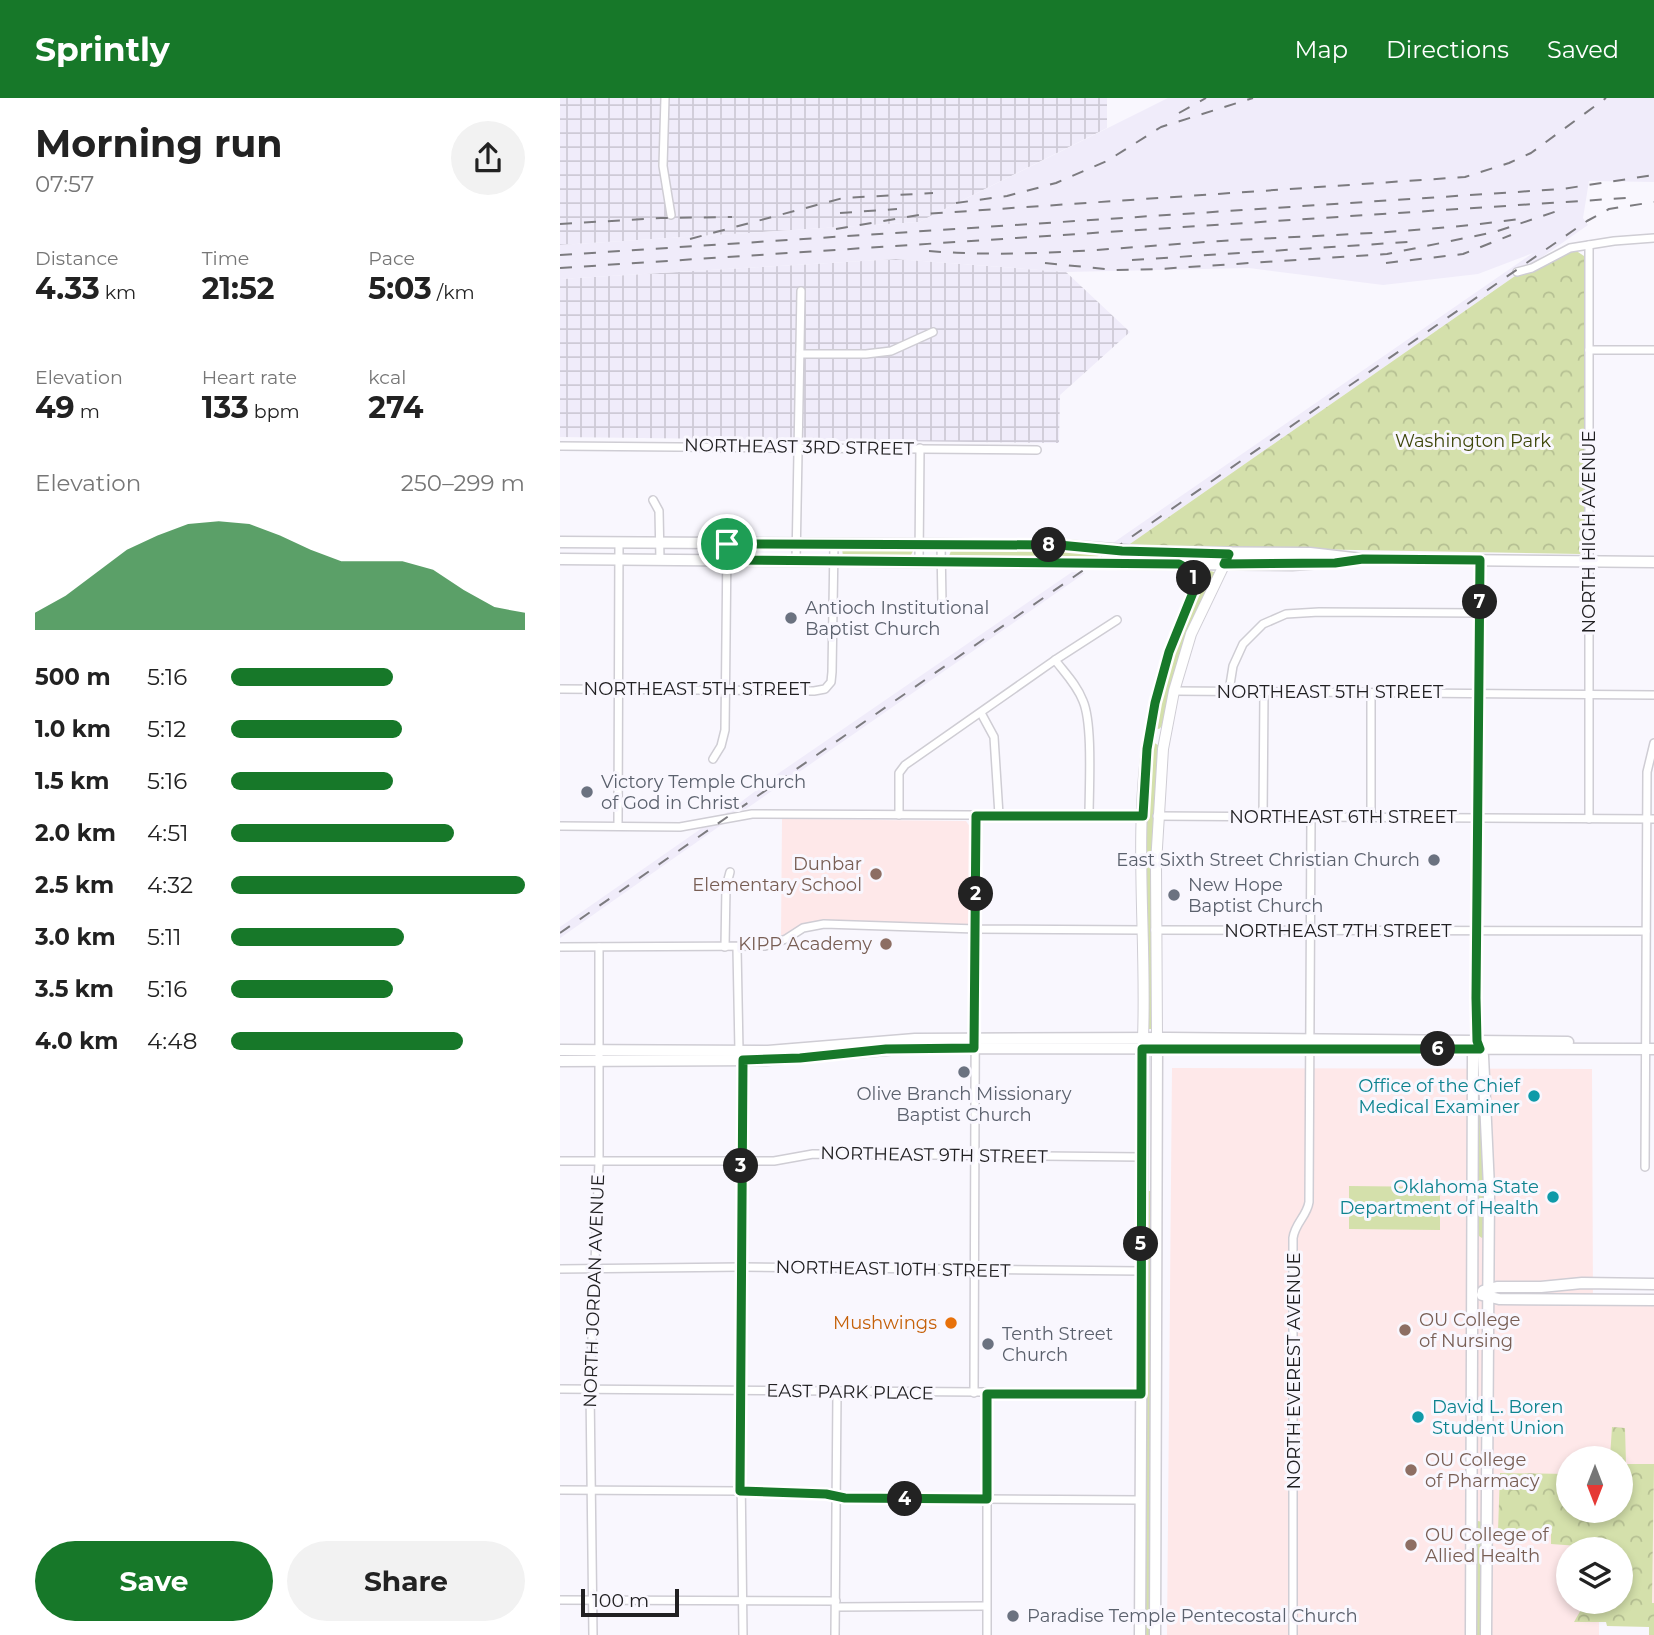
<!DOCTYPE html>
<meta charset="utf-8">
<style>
:root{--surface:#fff;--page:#f2f2f2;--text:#222;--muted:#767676;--accent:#177829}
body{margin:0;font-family:Montserrat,sans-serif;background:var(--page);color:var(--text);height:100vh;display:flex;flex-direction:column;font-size:26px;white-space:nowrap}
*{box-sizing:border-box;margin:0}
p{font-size:23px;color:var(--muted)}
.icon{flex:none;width:38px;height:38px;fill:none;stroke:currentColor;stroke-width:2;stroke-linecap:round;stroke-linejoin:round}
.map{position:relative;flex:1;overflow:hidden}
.panel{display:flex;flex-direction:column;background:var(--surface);width:560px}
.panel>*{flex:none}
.needle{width:46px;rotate:180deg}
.fabs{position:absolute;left:996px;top:1348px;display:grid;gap:14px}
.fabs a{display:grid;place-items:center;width:77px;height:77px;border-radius:50%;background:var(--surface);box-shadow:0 4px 10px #0003;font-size:35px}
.scale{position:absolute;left:21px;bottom:18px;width:98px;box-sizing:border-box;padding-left:7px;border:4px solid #212022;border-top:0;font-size:19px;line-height:24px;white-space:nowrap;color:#212022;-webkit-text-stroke:5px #f9f7fe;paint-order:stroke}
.pin{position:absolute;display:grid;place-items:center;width:60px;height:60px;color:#fff;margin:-30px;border:4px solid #fff;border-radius:50%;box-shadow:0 2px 7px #0007}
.km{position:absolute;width:35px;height:35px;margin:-18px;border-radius:50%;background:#222;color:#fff;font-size:19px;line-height:35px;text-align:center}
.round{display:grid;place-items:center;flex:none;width:74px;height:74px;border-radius:37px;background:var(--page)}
.overview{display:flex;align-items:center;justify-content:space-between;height:119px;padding:0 35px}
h1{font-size:38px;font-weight:700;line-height:52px}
.stats{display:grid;grid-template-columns:repeat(3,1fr);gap:10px;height:119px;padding:7px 35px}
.stats div{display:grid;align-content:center}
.stats b{font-size:30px;font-weight:700}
.stats small{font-size:19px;font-weight:400}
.stats p{font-size:19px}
.chart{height:196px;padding:14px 35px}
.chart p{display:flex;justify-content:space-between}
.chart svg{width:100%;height:126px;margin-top:7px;fill:var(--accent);opacity:.7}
.primary-button{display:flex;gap:14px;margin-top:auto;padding:14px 35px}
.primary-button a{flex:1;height:80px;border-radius:42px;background:var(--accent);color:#fff;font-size:28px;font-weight:700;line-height:80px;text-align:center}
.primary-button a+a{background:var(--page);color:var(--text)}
ul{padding:0 35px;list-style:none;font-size:23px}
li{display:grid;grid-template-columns:112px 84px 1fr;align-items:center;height:52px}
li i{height:18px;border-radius:9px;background:var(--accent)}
header{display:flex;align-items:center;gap:42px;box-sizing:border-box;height:98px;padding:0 35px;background:var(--accent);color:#fff}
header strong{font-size:33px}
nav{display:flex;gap:38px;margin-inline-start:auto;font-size:24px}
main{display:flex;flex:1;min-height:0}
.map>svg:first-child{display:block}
.industrial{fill:url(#industrial-grid)}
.education{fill:#fee8e9;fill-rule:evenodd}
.built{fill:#f0ecfa}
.grass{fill:#d4e0ab}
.park{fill:url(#park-crowns)}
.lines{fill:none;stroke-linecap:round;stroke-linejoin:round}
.minor-casing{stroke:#cfcdd4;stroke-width:10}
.tertiary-casing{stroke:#cfcdd4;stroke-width:12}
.secondary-casing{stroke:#cfcdd4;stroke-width:13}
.minor{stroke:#fff;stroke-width:7}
.tertiary{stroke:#fff;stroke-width:10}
.secondary{stroke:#fff;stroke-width:10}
.rail{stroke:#7c7b7f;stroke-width:2;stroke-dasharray:12 12;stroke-linecap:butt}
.route-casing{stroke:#fff;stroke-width:14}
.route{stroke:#177829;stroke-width:9}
.worship-dot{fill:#6b7280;stroke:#f9f7fe;stroke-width:2.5}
.education-dot{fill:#8d6e63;stroke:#f9f7fe;stroke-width:2.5}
.culture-dot{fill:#0f9aa8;stroke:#f9f7fe;stroke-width:2.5}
.food-dot{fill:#e8710a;stroke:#f9f7fe;stroke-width:2.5}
.labels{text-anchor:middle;stroke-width:6;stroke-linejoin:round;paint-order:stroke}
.park-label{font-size:18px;fill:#3e470a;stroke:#f9f7fe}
.street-label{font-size:18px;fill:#212022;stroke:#f9f7fe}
.worship-label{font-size:18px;fill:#5b616d;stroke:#f9f7fe;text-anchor:start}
.education-label{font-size:18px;fill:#785e54;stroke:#f9f7fe;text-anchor:start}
.culture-label{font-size:18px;fill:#0d838f;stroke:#f9f7fe;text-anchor:end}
.food-label{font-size:18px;fill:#c56008;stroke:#f9f7fe;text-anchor:end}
</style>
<header>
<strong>Sprintly</strong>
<nav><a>Map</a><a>Directions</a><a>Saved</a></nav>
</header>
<main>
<section class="panel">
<div class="overview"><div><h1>Morning run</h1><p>07:57</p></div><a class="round"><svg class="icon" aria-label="share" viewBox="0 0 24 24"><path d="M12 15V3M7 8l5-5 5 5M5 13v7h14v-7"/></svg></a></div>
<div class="stats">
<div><p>Distance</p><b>4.33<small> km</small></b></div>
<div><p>Time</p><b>21:52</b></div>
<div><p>Pace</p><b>5:03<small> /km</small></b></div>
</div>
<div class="stats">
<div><p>Elevation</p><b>49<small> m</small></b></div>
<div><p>Heart rate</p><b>133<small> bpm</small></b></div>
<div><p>kcal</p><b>274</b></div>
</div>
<div class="chart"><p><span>Elevation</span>250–299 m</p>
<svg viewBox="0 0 160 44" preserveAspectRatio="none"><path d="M0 44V38L10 32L20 24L30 16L40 11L50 7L60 6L70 7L80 11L90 16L100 20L110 20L120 20L130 23L140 30L150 36L160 38V44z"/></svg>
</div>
<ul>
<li><b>500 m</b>5:16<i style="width:55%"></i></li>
<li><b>1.0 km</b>5:12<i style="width:58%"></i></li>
<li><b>1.5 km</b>5:16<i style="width:55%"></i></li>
<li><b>2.0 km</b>4:51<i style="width:76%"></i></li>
<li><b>2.5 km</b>4:32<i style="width:100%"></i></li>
<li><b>3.0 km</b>5:11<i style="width:59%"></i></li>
<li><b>3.5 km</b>5:16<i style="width:55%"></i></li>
<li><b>4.0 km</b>4:48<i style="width:79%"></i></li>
</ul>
<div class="primary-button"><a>Save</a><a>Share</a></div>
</section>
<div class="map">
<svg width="1094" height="1537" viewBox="0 0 1094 1537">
<defs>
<pattern id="industrial-grid" width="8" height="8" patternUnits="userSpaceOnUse" patternTransform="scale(1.75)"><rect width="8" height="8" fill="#f0ecfa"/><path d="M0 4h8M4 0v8" fill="none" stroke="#cecad6"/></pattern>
<pattern id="park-crowns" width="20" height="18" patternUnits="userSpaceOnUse" patternTransform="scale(1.75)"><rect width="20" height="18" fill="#d4e0ab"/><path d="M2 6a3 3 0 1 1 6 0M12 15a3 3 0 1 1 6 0" fill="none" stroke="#b6c093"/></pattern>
</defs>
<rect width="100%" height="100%" fill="#f9f7fe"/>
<g class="industrial">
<polygon points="0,0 547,0 547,30 359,124 0,147"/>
<polygon points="336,161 506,174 570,234 500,297 499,345 0,339 0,181"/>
</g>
<g class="education">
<polygon points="222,721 406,723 410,729 411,825 406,827 263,824 244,826 221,839"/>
<path d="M612 970 1032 971 1033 1207H1094V1535L1091 1524 1039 1522V1537H607ZM1008 1360H1060V1412H1008ZM1008 1451H1060V1503H1008Z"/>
</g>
<g class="built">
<polygon points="608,0 1094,0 1094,84 1029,83 1023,120 1028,127 567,448 550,447 973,155 918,176 823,187 689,170 506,174 336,161 0,181 0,147 359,124"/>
<polygon points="512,474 525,475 186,711 165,716 219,675"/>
<polygon points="164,725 0,840 0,829 142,730"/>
</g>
<g class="grass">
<polygon points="282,450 350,450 353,453 350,459 283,459"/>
<polygon points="392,450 492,451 543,454 536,460 392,460 389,458"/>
<polygon points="647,472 654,474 654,477 629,531 604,626 599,631 594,630 608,560"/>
<polygon points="593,644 601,649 593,931 589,931 588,927 585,724 589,647"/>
<polygon points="920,1012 923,1016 924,1138 922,1140 919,1138 916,1097 917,1013"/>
<polygon points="789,1088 880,1089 880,1132 789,1131"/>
<polygon points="586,1093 592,1093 593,1537 583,1537"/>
<polygon points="918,1423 922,1424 922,1537 914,1537 916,1424"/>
</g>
<g class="park">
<polygon points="1015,152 1024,158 1024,449 1020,456 567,448 955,178 962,177"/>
<polygon points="1052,1329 1065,1330 1066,1366 1094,1366 1092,1505 1094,1505 1094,1537 1089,1537 1089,1529 1047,1528 1046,1524 1014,1524 1026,1503 1060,1503 1060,1451 991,1446 991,1432 938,1433 940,1375 1008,1376 1008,1412 1060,1412 1060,1360 1050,1360"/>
</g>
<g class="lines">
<g class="minor-casing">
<g id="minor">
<polyline points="105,0 103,68 111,117"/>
<polyline points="957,174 972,170 1010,150 1054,143 1094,140"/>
<polyline points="1029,252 1094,252"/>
<polyline points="240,256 306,256 331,253 373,234"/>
<polyline points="0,348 477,352"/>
<polyline points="93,402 99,413 100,462"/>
<polyline points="381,446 382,505"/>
<polyline points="236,463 241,193"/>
<polyline points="359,463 360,350"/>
<path d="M495 562C505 575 517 587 523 603 533 626 529 691 529 718"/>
<polyline points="0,591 254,593 265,591 271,584 272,574 274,446"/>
<polyline points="614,593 1094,597"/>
<polyline points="669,593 673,568 683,546 703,526 726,516 759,514 919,515"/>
<polyline points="421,615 434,639 439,717"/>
<polyline points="153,661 161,648 165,632 167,446"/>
<polyline points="339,717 339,675 345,667 495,562 557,522"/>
<polyline points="597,718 1094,721"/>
<polyline points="703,719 704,594"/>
<polyline points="811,720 811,595"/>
<polyline points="1029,721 1029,147"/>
<polyline points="0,728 120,729 192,716 583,718"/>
<polyline points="58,728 59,444"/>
<polyline points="595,832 1086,833"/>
<polyline points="0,849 205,848 226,841 243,830 264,826 416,831 583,832"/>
<polyline points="165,849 166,789 170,774"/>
<polyline points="177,850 179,953 183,962 180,1292 183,1537"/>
<polyline points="917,943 920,462"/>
<polyline points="0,1063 214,1063 253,1056 582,1059"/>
<polyline points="1085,1069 1087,674 1094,645"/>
<polyline points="0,1171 182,1169 581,1173"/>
<polyline points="0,1291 581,1295"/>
<polyline points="414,1295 416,718"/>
<polyline points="0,1392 180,1393 266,1397 285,1400 580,1402"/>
<polyline points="0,1502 276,1503"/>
<polyline points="276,1509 426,1508"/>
<polyline points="33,1537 30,1291 39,1064 39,849"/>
<polyline points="275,1537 277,1295"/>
<polyline points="427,1537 427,1295"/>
<path d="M733 1537V1140C735 1125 747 1118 749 1104L751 719"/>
</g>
</g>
<g class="tertiary-casing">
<g id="tertiary">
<path d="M583 940C587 840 573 737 589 637 598 575 621 518 649 462"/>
<polyline points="597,940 596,766 603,651 614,593 631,536 666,463"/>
</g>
</g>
<g class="secondary-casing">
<g id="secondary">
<polyline points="0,444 499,447 591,454 750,455 802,461 1094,464"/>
<polyline points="0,461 732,467 789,463"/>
<path d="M621 467C633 472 635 480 634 492"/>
<polyline points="918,946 923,958 929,1090 926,1537"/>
<polyline points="0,952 208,953 355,941 607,940 1008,944"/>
<polyline points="0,963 206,962 349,950 1094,951"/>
<polyline points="923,1193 937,1189 981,1189 1022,1185 1094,1186"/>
<polyline points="922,1197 939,1201 1094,1202"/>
<polyline points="580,1537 583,947"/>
<polyline points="595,1537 597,945"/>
<polyline points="911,1537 913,958 916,946"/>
</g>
</g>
<use href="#minor" class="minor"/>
<use href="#tertiary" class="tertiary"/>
<use href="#secondary" class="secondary"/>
<g class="rail">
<polyline points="619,15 646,0"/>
<polyline points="396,105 447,98 496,85 547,63 601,29 693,0"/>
<polyline points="280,115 337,111"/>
<polyline points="0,126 101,120 172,119"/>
<polyline points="276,131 365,116 905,79 949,65 971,55 1046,0"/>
<polyline points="130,141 283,100 373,95"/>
<path d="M369 153C466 161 564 149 661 143 760 137 861 135 959 121"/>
<polyline points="0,157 1002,91 1094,77"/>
<polyline points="572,162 848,144"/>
<polyline points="485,165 555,172 599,171 827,156 935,134 1006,110"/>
<polyline points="826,165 903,156 951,137"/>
<polyline points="0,170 1066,100"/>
<polyline points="0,835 1027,123 1049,111 1094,104"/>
</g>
</g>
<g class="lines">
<g class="route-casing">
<polygon id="route" points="167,446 499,447 562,453 669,456 664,466 775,465 803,461 920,462 916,900 917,943 920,951 582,951 581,1296 427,1296 427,1401 285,1400 266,1396 180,1393 183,962 240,960 326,951 414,950 416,718 583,718 587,651 595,605 609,554 634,492 635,485 630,472 619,466 167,462"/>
</g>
<use href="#route" class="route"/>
</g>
<g class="worship-dot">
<circle cx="231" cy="520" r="7"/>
<circle cx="27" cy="694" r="7"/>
<circle cx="874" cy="762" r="7"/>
<circle cx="614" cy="797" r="7"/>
<circle cx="404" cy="974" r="7"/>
<circle cx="428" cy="1246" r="7"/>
<circle cx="453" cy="1518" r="7"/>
</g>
<g class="education-dot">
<circle cx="316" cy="776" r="7"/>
<circle cx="326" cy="846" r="7"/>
<circle cx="845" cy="1232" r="7"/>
<circle cx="851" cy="1372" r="7"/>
<circle cx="851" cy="1447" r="7"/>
</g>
<g class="culture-dot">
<circle cx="974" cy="998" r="7"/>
<circle cx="993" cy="1099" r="7"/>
<circle cx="858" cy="1319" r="7"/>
</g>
<circle class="food-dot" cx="391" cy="1225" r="7"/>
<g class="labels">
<g class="park-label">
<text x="913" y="349">Washington Park</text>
</g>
<g class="street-label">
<text transform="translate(239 349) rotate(1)" y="6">NORTHEAST 3RD STREET</text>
<text transform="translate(1029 434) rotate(-90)" y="6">NORTH HIGH AVENUE</text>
<text x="137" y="597">NORTHEAST 5TH STREET</text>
<text x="770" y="600">NORTHEAST 5TH STREET</text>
<text x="783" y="725">NORTHEAST 6TH STREET</text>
<text x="778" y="839">NORTHEAST 7TH STREET</text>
<text transform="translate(374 1057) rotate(1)" y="6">NORTHEAST 9TH STREET</text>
<text transform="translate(333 1171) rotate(1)" y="6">NORTHEAST 10TH STREET</text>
<text transform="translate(34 1193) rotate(-88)" y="6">NORTH JORDAN AVENUE</text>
<text transform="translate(734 1273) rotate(-90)" y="6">NORTH EVEREST AVENUE</text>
<text transform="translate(290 1294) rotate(1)" y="6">EAST PARK PLACE</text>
</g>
<g class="worship-label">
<text x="245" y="516">Antioch Institutional<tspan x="245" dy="21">Baptist Church</tspan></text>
<text x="41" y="690">Victory Temple Church<tspan x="41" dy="21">of God in Christ</tspan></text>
<text x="860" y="768" text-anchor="end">East Sixth Street Christian Church</text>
<text x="628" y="793">New Hope<tspan x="628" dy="21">Baptist Church</tspan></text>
<text x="404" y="1002" text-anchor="middle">Olive Branch Missionary<tspan x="404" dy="21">Baptist Church</tspan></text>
<text x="442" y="1242">Tenth Street<tspan x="442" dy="21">Church</tspan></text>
<text x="467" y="1524">Paradise Temple Pentecostal Church</text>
</g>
<g class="education-label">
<text x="302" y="772" text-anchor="end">Dunbar<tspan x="302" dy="21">Elementary School</tspan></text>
<text x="312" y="852" text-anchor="end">KIPP Academy</text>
<text x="859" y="1228">OU College<tspan x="859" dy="21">of Nursing</tspan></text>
<text x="865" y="1368">OU College<tspan x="865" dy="21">of Pharmacy</tspan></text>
<text x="865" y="1443">OU College of<tspan x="865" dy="21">Allied Health</tspan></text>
</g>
<g class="culture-label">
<text x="960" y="994">Office of the Chief<tspan x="960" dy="21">Medical Examiner</tspan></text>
<text x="979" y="1095">Oklahoma State<tspan x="979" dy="21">Department of Health</tspan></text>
<text x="872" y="1315" text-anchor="start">David L. Boren<tspan x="872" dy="21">Student Union</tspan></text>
</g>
<g class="food-label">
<text x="377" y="1231">Mushwings</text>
</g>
</g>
</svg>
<div class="fabs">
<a><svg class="needle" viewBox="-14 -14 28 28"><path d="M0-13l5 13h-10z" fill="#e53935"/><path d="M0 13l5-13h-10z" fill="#767676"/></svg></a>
<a><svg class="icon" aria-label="layers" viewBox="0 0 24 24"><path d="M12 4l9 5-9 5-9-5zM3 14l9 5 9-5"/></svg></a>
</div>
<div class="scale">100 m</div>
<div class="pin" style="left:167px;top:446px;background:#1e9e55"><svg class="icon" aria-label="arrive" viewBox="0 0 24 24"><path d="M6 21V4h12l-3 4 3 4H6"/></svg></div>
<b class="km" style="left:634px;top:480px">1</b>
<b class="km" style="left:416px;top:796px">2</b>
<b class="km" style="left:181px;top:1068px">3</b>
<b class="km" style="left:345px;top:1401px">4</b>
<b class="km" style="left:581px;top:1146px">5</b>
<b class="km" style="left:878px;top:951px">6</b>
<b class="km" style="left:920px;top:504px">7</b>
<b class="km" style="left:489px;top:447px">8</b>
</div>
</main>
